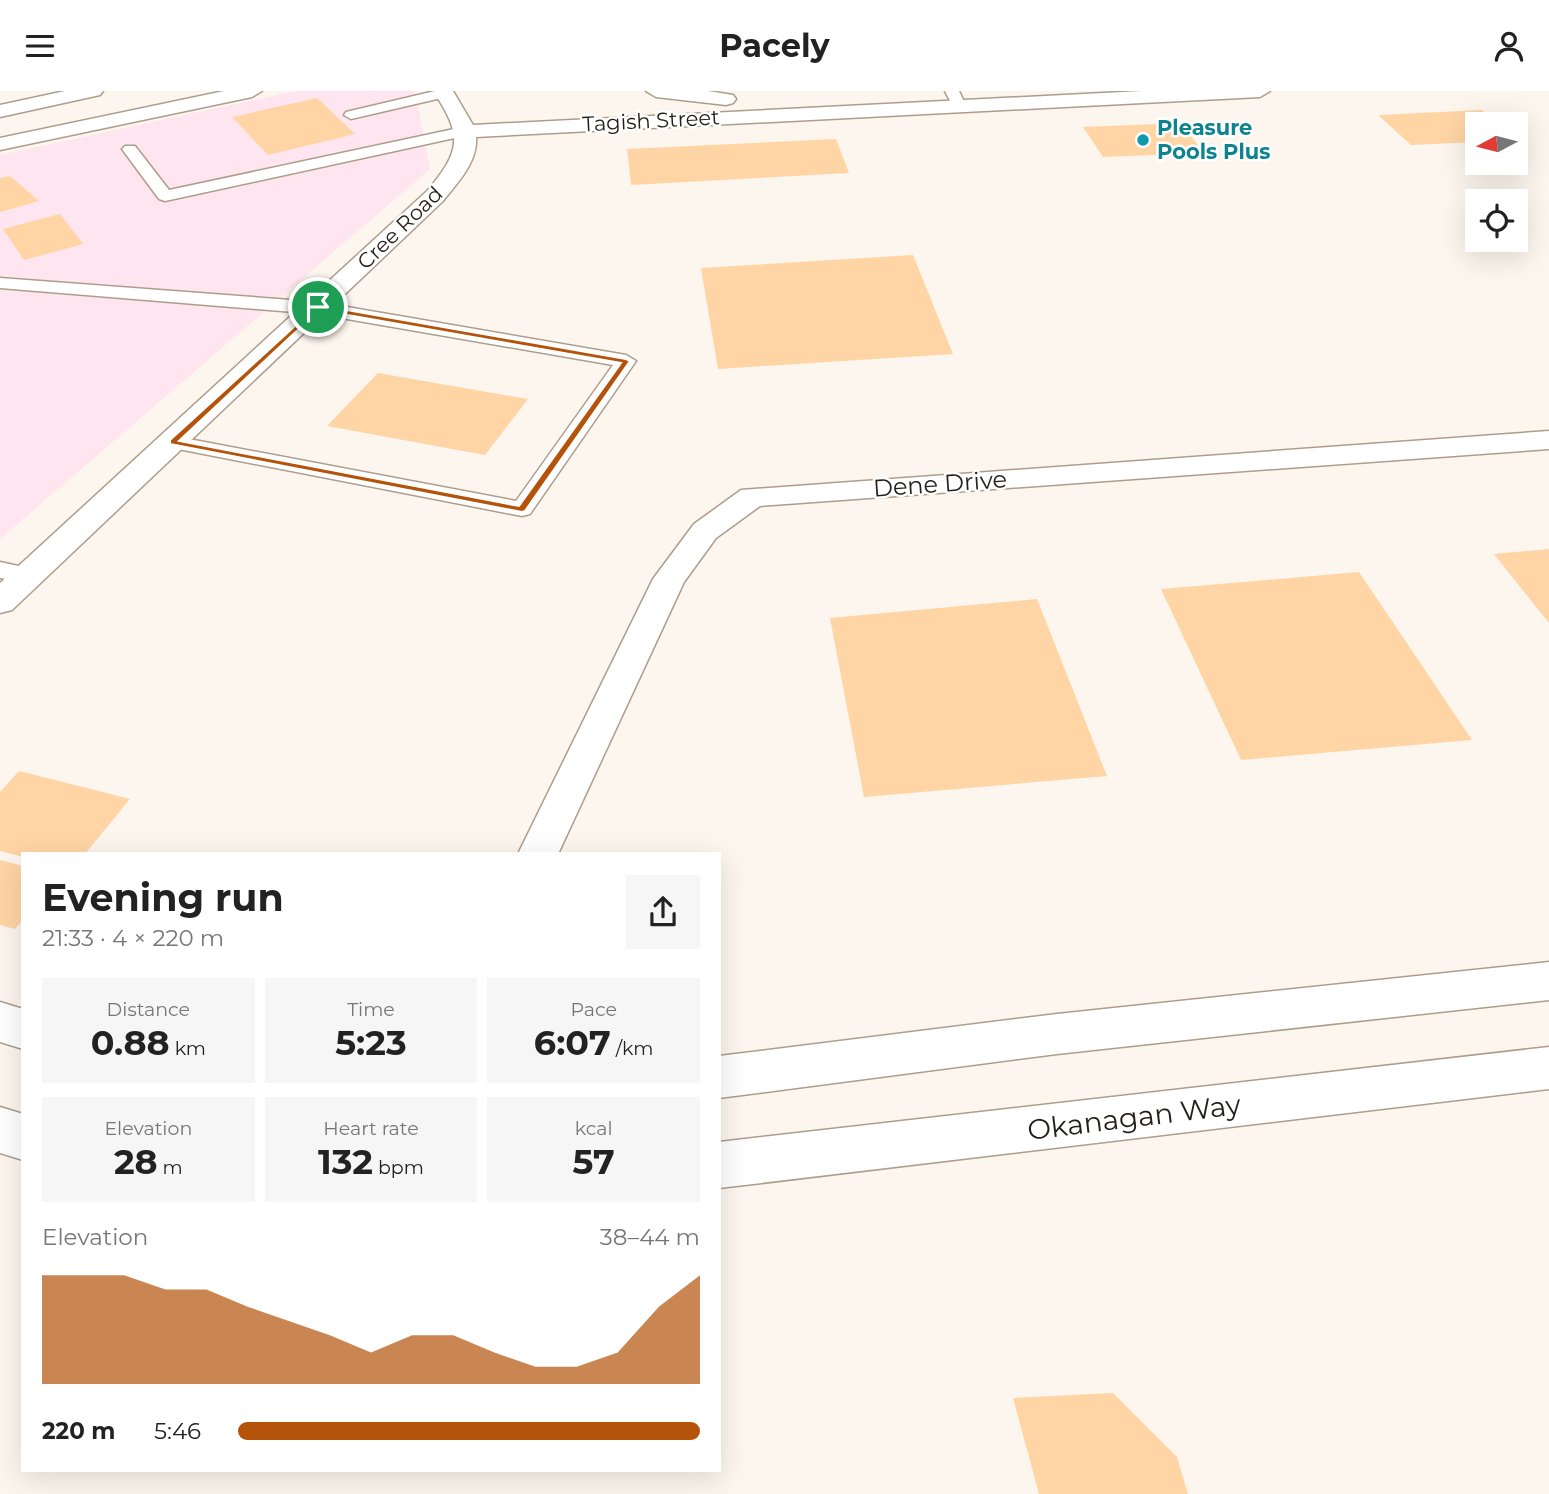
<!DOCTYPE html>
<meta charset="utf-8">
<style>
:root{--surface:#fff;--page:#f6f6f6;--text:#222;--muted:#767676;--accent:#b45309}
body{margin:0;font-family:Montserrat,sans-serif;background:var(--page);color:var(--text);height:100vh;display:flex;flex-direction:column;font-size:26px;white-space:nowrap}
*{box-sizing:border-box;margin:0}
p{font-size:23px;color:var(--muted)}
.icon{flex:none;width:38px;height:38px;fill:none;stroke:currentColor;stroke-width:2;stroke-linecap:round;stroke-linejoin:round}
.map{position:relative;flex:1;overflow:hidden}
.drawer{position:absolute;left:21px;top:761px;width:700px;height:620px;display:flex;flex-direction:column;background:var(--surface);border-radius:0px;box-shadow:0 7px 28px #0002}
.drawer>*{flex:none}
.needle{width:46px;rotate:263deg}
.buttons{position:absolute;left:1465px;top:21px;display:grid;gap:14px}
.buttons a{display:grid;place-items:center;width:63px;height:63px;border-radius:0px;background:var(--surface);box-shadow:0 7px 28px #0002;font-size:35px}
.pin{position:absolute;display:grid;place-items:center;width:60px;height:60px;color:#fff;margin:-30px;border:4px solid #fff;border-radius:50%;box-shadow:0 2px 7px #0007}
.round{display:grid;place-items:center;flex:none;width:74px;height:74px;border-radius:0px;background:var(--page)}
.headline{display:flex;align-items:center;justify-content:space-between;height:119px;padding:0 21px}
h1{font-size:38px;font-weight:700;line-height:52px}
.metrics{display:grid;grid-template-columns:repeat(3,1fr);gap:10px;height:119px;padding:7px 21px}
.metrics div{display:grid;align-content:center;border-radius:0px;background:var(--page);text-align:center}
.metrics b{font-size:35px;font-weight:700}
.metrics small{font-size:19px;font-weight:400}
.metrics p{font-size:19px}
.chart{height:196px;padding:14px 21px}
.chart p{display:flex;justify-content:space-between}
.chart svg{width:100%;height:126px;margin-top:7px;fill:var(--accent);opacity:.7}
ul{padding:0 21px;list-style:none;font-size:23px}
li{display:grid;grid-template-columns:112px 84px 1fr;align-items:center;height:52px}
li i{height:18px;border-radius:9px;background:var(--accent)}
header{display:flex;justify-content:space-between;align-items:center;height:91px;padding:0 21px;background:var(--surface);font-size:32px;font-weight:700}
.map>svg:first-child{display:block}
.industrial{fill:#fee5ef}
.building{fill:#ffd5a5}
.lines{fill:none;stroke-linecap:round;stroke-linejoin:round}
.lane-casing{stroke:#ad9d8c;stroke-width:3}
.street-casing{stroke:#ad9d8c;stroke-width:3}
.highway-casing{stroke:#ad9d8c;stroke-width:3}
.lane{fill:#fff;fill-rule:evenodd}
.street{fill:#fff;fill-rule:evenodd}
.highway{fill:#fff;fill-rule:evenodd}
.route{fill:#b45309;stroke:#fff;stroke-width:2;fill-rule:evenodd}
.culture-dot{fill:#0f9aa8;stroke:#fff;stroke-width:2.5}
.labels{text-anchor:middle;stroke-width:5;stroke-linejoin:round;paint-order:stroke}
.far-street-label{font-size:21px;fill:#241e18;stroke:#fff}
.far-culture-label{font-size:21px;font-weight:bold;fill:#0d838f;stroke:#fff;text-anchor:start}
.street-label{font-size:24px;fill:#241e18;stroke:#fff}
.near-street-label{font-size:28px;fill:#241e18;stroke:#fff}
</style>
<header><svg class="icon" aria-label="menu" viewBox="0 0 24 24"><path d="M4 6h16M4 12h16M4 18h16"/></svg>Pacely<svg class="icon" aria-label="person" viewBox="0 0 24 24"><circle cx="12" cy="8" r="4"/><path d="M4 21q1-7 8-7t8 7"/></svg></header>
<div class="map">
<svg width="1549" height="1403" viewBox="0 0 1549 1403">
<rect width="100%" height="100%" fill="#fdf6ee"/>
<polygon class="industrial" points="295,0 415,0 430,78 0,448 0,64"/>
<g class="building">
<polygon points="317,7 355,43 268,64 232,26"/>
<polygon points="1482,19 1499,33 1477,33 1477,51 1411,54 1378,24"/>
<polygon points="1181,32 1204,62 1103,66 1083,36"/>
<polygon points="836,48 849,82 631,94 627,58"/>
<polygon points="10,85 39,110 0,121 0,87"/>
<polygon points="60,123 83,153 24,169 3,138"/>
<polygon points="913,164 953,263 718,278 701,177"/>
<polygon points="378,282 528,308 485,364 327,335"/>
<polygon points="1549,458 1549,532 1494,463"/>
<polygon points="1359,481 1472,649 1241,669 1161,498"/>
<polygon points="1037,508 1107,685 864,706 830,527"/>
<polygon points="19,680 130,708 85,763 23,763 23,766 0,760 0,701"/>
<polygon points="0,769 23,775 23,829 15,838 0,834"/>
<polygon points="1113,1302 1177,1366 1188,1403 1039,1403 1013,1307"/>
</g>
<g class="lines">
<g class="lane-casing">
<g id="lane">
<polygon points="435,0 452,2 450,5 351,28 344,24 346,21"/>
<polygon points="945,0 959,0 966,15 964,18 954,18"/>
<polygon points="468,35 473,37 476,40 473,43 165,110 159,108 122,58 125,55 135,55 169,99"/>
<polygon points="0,187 318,211 626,264 636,270 530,423 522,425 173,357 166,355 162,351 166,347 173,345 516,410 613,274 318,223 0,197"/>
<polygon points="0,471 37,479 41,484 37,489 29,492 0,487"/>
</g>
</g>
<g class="street-casing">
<g id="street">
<polygon points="224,0 262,0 252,6 0,59 0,47"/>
<path d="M433 0H453L473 34 1142 0H1270L1260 6 476 46C478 71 458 91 443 110L12 519 0 522V492L427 100C461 60 463 44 433 0Z"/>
<polygon points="646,0 708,0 733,4 736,8 733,12 726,14 656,6"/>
<polygon points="1549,340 1549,358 760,415 716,447 684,491 558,763 518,763 653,488 694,433 741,399"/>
<polygon points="1549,871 1549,909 1057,963 719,1007 719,965 1057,923"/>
<polygon points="0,911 23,918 23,958 0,951"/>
<polygon points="1549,956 1549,998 719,1097 719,1051"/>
<polygon points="0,1016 23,1023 23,1069 0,1062"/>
</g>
</g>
<g class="highway-casing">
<polygon id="highway" points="65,0 103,0 100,4 0,26 0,14"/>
</g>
<use href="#lane" class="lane"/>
<use href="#street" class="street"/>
<use href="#highway" class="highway"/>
</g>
<path class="route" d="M318 214 626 268 630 270 525 420 522 421 170 353V349ZM319 219 621 272 519 415 179 350Z"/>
<circle class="culture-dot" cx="1143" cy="49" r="7"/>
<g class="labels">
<g class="far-street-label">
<text transform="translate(651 30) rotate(-3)" y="7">Tagish Street</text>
<text transform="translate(400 137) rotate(-44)" y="7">Cree Road</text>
</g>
<g class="far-culture-label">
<text x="1157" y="44">Pleasure<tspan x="1157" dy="24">Pools Plus</tspan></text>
</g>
<g class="street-label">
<text transform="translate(940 393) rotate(-4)" y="8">Dene Drive</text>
</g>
<g class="near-street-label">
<text transform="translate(1134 1026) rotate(-7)" y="10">Okanagan Way</text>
</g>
</g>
</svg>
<div class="buttons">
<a><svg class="needle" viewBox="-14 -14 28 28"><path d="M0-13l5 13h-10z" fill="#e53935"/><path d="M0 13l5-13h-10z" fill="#767676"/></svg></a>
<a><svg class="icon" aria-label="locate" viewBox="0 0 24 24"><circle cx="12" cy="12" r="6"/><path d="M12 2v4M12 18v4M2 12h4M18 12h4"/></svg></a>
</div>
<div class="pin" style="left:318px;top:216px;background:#1e9e55"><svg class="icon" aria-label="arrive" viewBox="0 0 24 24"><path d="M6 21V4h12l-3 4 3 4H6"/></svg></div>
<section class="drawer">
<div class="headline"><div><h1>Evening run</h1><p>21:33 · 4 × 220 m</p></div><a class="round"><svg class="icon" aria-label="share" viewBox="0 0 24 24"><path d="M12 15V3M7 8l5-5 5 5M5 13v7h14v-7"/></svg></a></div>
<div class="metrics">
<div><p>Distance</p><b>0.88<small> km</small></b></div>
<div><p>Time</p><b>5:23</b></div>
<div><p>Pace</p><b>6:07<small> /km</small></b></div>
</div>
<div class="metrics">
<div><p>Elevation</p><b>28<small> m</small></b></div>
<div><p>Heart rate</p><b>132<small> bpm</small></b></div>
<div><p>kcal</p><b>57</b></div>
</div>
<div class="chart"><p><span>Elevation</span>38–44 m</p>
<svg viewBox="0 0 160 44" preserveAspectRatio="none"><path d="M0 44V6L10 6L20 6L30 11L40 11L50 17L60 22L70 27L80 33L90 27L100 27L110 33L120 38L130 38L140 33L150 17L160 6V44z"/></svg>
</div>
<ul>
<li><b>220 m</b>5:46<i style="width:100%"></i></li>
</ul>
</section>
</div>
